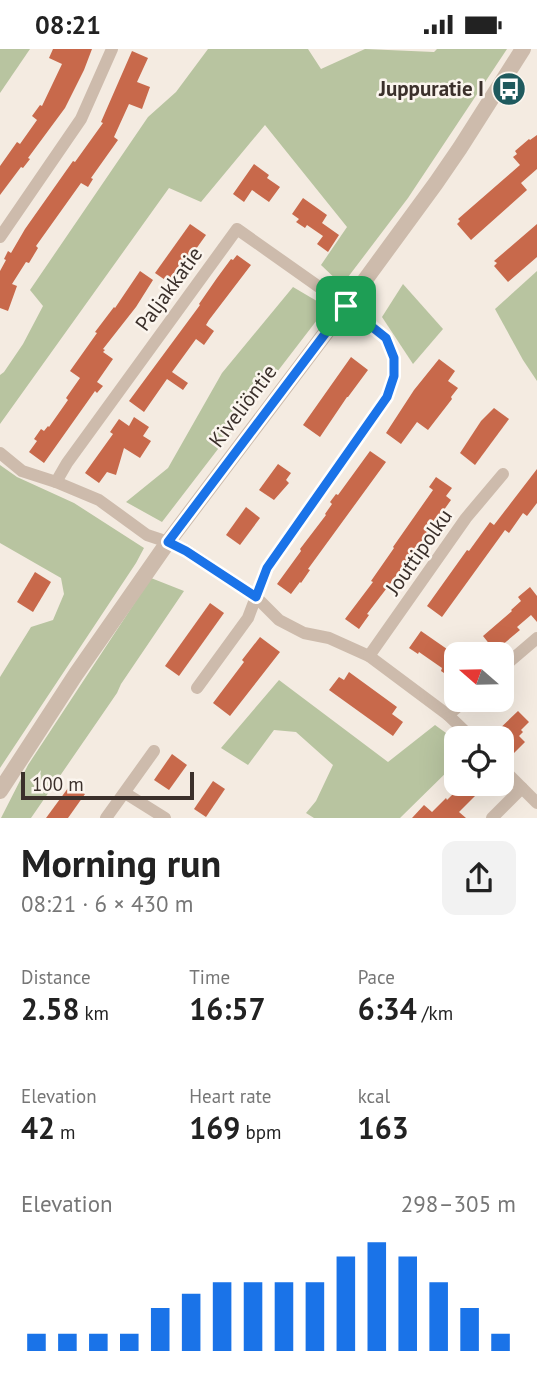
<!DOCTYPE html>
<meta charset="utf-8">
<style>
:root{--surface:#fff;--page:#f2f2f2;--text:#222;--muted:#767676;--accent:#1a73e8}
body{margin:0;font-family:"PT Sans",sans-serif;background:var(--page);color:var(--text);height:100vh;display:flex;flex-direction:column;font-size:26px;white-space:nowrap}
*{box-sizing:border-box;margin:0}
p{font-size:23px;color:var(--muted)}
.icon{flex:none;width:38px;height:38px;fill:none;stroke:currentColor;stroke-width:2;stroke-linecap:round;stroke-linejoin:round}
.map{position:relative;height:769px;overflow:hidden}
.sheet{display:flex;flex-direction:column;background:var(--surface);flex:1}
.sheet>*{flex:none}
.needle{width:46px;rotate:290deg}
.fabs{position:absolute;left:444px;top:593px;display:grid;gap:14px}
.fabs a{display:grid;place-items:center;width:70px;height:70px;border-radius:14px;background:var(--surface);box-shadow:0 7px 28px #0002;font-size:35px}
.scale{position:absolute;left:21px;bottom:18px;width:173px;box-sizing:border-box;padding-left:7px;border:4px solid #3b302b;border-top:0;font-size:19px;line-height:24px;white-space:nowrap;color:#3b302b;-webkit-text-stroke:5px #fbf5ee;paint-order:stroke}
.pin{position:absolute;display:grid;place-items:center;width:60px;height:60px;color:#fff;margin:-30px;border-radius:14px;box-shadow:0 4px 10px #0006}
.round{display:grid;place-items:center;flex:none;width:74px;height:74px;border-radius:14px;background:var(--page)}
.head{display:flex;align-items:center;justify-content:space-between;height:119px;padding:0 21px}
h1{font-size:38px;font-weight:700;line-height:52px}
.figures{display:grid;grid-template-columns:repeat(3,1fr);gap:10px;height:119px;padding:7px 21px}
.figures div{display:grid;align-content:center}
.figures b{font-size:30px;font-weight:700}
.figures small{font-size:19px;font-weight:400}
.figures p{font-size:19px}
.chart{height:196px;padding:14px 21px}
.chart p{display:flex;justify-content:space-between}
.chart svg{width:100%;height:126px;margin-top:7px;stroke:var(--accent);stroke-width:6}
.status{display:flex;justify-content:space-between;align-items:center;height:49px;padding:0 35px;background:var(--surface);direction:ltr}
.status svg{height:19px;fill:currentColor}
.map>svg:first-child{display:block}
.green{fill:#b8c4a0}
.building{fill:#c8694b}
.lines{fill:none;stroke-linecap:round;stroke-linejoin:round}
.minor{stroke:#cdbbac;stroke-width:12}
.tertiary{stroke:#cdbbac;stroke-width:16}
.route-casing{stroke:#fff;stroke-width:14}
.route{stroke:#1a73e8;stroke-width:9}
.labels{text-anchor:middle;stroke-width:5;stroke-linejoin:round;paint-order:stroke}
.poi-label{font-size:21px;font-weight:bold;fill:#3b302b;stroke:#fbf5ee;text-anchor:end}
.street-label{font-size:21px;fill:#3b302b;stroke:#fbf5ee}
</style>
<div class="status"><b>08:21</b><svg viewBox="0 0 49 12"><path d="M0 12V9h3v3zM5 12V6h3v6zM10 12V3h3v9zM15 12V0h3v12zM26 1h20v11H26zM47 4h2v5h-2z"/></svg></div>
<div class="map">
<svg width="537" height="769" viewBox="0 0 537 769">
<rect width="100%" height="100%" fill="#f4ebe1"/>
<g class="green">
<polygon points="0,0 30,0 0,44"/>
<polygon points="208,0 308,0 321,20 365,0 434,3 437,0 507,0 408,149 342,236 321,216 347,178 265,76 201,153 169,139 0,375 0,326 4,323 23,295 43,257 30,241 148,68 176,43"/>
<polygon points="537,222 537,332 523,311 495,260"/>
<polygon points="403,235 443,280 413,315 382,268"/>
<polygon points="293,238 327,258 162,473 126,453 168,419 222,324"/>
<polygon points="0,416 17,428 74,454 144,499 136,514 0,719 0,628 31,578 53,571 64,545 61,529 0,494"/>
<polygon points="151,529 184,542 121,635 117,644 31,769 1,769 28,716"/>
<polygon points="279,631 388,713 435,676 457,692 457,713 400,769 314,769 306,764 316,752 333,716 296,683 274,681 248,716 221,699"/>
</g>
<g class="building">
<polygon points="53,0 92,0 84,21 65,59 28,109 30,110 23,119 21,118 0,146 0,117 17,93 20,95 37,71 32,67 40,56 42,57 62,15 49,9"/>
<polygon points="132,2 148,9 137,33 150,38 142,60 129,55 114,88 118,91 91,129 93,130 88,138 81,134 36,197 38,199 29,214 26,213 12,235 17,237 8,262 0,259 0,222 6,211 4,210 8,202 11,204 25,180 73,112 75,113 103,74 101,73"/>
<polygon points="537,86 537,120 521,134 527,141 471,191 457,175 460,172 458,170 520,116 513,108 517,105 515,102 529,90 530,91"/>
<polygon points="254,115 269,126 267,129 280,138 269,153 252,141 244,153 233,145"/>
<polygon points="303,149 327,166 322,174 339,186 328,203 317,195 323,187 307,176 305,179 296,173 299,170 292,165"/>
<polygon points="190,175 206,186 171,235 155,224"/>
<polygon points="537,175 537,208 508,233 494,217 497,214 494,212"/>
<polygon points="237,206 251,216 209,271 206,276 214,282 204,296 196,290 172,323 188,334 183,341 167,330 144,363 129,352 200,256 199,255 217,229 231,210 233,211"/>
<polygon points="140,222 153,231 136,258 103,300 105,301 103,303 113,310 97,333 103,337 97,344 95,342 44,414 29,403 37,392 34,390 41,380 44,382 48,377 49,378 68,351 66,349 80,329 70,322 97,284 95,283 114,258 115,259"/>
<polygon points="351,308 368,321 348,348 347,348 320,388 303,376"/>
<polygon points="439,310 455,322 448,332 458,339 451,348 452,350 428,381 417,373 401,395 386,384 414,341"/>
<polygon points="494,359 509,370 475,416 460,404 481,372"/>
<polygon points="134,368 149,378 143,387 151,392 140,409 124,399 116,426 107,423 99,434 85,424 113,385 110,383 119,370 129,377"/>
<polygon points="370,402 386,413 308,520 310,521 301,534 300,533 291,545 277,535 301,502 300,500 326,466 325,465 332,455 330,453 336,445 338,446"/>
<polygon points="278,415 291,424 286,431 289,434 274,451 259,441"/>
<polygon points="537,420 537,454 527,467 523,464 509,484 505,481 442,568 427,557 467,501 469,502 490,473 494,476"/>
<polygon points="436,428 452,439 446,447 451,451 409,510 367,565 369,566 359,580 345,570 373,533 371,532 394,499 393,498 433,441 429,438"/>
<polygon points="246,458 260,469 240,496 226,486"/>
<polygon points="35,523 51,533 33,563 17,553"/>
<polygon points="530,538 537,547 537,573 531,566 517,578 520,581 495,602 483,587 512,562 511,561 521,552 518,548"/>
<polygon points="210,554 224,564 179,627 165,617"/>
<polygon points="421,582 457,607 457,619 450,628 441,622 442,619 419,603 418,605 409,599"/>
<polygon points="260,588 280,603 230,667 213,654 244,613 242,611"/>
<polygon points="349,623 397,658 392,665 403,673 393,687 329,641 339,628 344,631"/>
<polygon points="518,662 529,673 521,681 523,683 519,687 525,693 513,705 502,694 502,690 498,690 494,685"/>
<polygon points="172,705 187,716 169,741 154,731"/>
<polygon points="213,732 225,740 206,768 194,760"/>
<polygon points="71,735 85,745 68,769 46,769"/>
<polygon points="463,735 487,735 459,763 466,769 412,769 424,756 432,763 446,749 447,751"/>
</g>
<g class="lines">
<g class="minor">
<polyline points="0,188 81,70 112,0"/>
<polyline points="0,404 22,422 56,433 99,451 147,486 168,493 186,501 256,548 279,571 304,584 329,589 369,607 448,666 466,651"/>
<polyline points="56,433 67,414 237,180 346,257 386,289 394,309 394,327 387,348 267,519 248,569 197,639"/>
<polyline points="369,607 466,469 503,425"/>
<polyline points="502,619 537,589"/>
<polyline points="448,666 473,690"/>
<polyline points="502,719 537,754"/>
<polyline points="125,744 165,769"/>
<polyline points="106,769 154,702"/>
<polyline points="492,769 522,739"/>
</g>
<polyline class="tertiary" points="0,742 76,625 168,493 346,257 436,134 460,99 523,0"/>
</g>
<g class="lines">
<g class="route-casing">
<polygon id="route" points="346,257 386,289 394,309 394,327 387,348 267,519 256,548 186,502 168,493"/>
</g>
<use href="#route" class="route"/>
</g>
<defs>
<g id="bus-disc" transform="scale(1.75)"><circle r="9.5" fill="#1f5a5e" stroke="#fbf5ee"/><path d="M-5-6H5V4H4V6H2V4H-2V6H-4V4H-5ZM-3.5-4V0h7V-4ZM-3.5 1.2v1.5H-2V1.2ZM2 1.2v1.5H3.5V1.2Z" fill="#fff"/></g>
</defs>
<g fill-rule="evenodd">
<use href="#bus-disc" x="509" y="40"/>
</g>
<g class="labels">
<g class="poi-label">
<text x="484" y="47">Juppuratie I</text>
</g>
<g class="street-label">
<text transform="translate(169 240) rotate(-54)" y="7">Paljakkatie</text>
<text transform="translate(243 357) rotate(-53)" y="7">Kiveliöntie</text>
<text transform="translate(419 503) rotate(-55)" y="7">Jouttipolku</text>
</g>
</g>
</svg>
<div class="fabs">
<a><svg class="needle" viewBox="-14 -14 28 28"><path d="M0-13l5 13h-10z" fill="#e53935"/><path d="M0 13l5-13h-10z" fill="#767676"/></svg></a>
<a><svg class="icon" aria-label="locate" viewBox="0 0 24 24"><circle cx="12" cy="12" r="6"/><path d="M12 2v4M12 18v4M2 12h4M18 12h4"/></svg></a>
</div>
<div class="scale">100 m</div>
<div class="pin" style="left:346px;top:257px;background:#1e9e55"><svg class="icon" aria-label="arrive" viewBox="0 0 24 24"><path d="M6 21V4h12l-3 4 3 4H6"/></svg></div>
</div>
<section class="sheet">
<div class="head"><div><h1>Morning run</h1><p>08:21 · 6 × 430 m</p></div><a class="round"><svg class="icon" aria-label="share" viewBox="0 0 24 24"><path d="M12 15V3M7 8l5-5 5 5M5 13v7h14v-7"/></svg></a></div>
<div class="figures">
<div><p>Distance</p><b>2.58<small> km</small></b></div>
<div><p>Time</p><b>16:57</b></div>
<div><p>Pace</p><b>6:34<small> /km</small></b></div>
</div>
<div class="figures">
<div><p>Elevation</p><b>42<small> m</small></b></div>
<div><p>Heart rate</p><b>169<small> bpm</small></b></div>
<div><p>kcal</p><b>163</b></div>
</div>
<div class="chart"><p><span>Elevation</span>298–305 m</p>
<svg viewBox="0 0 160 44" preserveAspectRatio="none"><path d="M5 44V38M15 44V38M25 44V38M35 44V38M45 44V29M55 44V24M65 44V20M75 44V20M85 44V20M95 44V20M105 44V11M115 44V6M125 44V11M135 44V20M145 44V29M155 44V38"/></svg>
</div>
</section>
